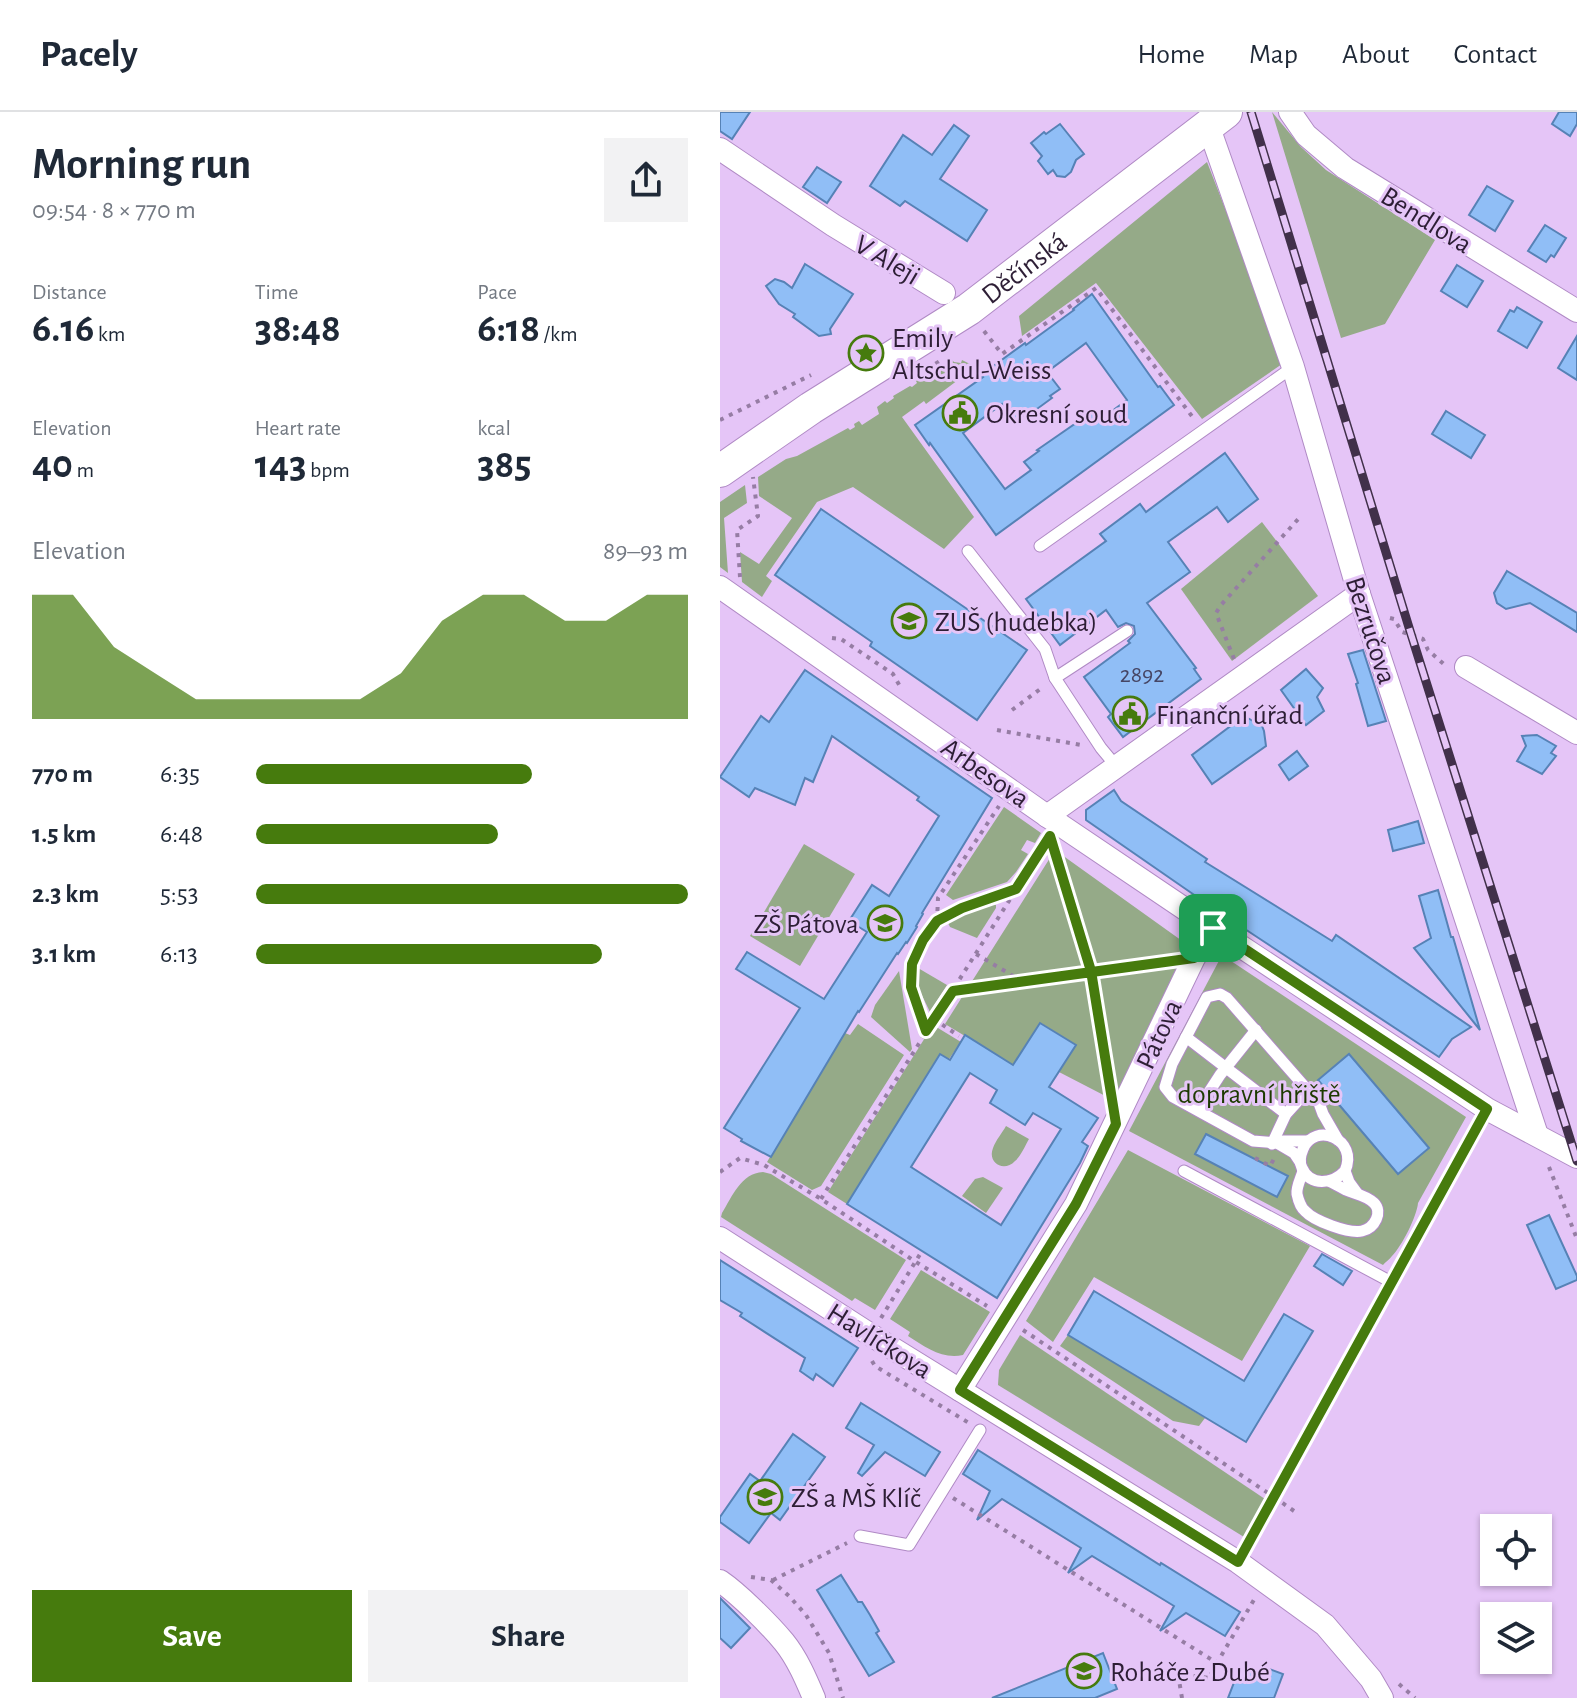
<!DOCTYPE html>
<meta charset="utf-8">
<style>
:root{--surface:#fff;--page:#f2f2f3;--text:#1f2937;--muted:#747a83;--line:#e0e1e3;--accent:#467b0d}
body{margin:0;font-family:"Alegreya Sans",sans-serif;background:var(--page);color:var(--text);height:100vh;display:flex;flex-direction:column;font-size:30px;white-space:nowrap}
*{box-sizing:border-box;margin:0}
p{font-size:26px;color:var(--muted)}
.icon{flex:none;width:44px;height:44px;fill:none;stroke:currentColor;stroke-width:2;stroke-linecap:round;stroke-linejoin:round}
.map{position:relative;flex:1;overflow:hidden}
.details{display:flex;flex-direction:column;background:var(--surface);width:720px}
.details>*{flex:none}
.tools{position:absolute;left:760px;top:1402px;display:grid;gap:16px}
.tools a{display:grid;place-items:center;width:72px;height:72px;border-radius:0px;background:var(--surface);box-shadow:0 2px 6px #0004;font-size:40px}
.pin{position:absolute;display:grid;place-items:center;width:68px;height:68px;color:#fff;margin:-34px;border-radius:16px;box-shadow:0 4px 12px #0006}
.round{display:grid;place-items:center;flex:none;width:84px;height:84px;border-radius:0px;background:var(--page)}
.summary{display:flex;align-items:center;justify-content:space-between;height:136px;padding:0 32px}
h1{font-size:44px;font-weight:700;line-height:60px}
.metrics{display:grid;grid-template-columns:repeat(3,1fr);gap:12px;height:136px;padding:8px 32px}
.metrics div{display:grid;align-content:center}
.metrics b{font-size:40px;font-weight:700}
.metrics small{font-size:22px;font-weight:400}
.metrics p{font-size:22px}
.chart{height:224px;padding:16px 32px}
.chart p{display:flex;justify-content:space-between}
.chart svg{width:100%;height:144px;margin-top:8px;fill:var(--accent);opacity:.7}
.cta{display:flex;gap:16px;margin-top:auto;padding:16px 32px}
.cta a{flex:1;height:92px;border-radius:0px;background:var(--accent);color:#fff;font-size:32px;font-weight:700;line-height:92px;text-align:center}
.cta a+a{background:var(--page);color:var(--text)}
ul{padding:0 32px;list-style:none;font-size:26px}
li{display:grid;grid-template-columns:128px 96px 1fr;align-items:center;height:60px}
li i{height:20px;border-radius:10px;background:var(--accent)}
header{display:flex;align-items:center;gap:48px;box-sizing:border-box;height:112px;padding:0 40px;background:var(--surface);border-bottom:2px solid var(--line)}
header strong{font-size:38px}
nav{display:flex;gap:44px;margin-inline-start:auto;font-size:28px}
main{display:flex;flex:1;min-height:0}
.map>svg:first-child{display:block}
.green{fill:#95aa88}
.building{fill:#90bef6;stroke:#5682b6;stroke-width:2;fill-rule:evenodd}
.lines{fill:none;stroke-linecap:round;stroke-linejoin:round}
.lane-casing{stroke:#b08ac5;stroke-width:13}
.street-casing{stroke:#b08ac5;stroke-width:24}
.secondary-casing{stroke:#b08ac5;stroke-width:34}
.path{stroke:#967da4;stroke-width:4;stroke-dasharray:4 6;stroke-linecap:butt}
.lane{stroke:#fff;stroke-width:11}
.street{stroke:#fff;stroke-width:22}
.secondary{stroke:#fff;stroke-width:32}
.rail-casing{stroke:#41304a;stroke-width:9}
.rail{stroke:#e5c5f7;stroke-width:6;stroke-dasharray:18;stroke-linecap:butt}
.route-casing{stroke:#fff;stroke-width:16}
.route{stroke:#467b0d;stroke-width:10}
.labels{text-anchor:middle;stroke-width:6;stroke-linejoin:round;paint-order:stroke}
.number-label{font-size:24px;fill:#464665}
.street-label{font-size:28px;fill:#2d1e35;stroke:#e5c5f7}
.poi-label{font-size:28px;fill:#2d1e35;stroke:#e5c5f7;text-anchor:start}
.park-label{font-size:28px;fill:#1d3a00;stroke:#e5c5f7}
</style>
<header>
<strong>Pacely</strong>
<nav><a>Home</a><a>Map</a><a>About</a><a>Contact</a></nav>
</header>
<main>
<section class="details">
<div class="summary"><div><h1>Morning run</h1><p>09:54 · 8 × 770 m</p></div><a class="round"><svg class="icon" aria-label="share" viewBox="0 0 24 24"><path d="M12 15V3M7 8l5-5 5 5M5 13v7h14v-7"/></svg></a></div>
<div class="metrics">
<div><p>Distance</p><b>6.16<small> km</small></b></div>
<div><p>Time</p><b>38:48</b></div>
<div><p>Pace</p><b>6:18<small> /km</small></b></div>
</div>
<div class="metrics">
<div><p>Elevation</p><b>40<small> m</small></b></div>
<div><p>Heart rate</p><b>143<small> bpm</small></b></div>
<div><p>kcal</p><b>385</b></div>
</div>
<div class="chart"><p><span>Elevation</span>89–93 m</p>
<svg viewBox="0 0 160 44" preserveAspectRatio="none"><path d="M0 44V6L10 6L20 22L30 30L40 38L50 38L60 38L70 38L80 38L90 30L100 14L110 6L120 6L130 14L140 14L150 6L160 6V44z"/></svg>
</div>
<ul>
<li><b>770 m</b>6:35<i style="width:64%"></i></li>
<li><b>1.5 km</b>6:48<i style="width:56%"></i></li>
<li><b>2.3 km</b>5:53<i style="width:100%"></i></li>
<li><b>3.1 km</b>6:13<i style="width:80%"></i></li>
</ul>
<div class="cta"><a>Save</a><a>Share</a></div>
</section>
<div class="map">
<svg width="857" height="1586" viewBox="0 0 857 1586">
<rect width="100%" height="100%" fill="#e5c5f7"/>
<g class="green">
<polygon points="552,0 581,35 606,58 715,128 665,212 621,226"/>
<polygon points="487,50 565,250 482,307 376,171 302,224 299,204"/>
<polygon points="232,248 234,250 241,251 242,248 250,252 247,256 250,259 206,292 204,289 182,305 254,405 224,437 133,375 97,390 46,464 52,469 42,485 22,470 20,440 39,452 72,406 39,384 38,365 66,347 77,344 128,316 130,318 135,315 134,312 139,309 142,313 159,302 157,295 165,289 167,291 174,286 173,284 190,274 192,275 197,271 196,269"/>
<polygon points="25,373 27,391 4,406 8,461 0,455 0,390"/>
<polygon points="542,410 598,484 512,549 461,477"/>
<polygon points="284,695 321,721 315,731 307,728 301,738 308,742 296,760 287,770 233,788 226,783"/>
<polygon points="84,732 135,762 80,854 30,824"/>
<polygon points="335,738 472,836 397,990 339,960 356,933 321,911 293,953 225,912"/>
<polygon points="271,791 276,793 276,796 257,826 230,815 228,811 230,807"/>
<path d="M502 843 746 1005 698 1091C697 1104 682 1134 672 1144 669 1148 665 1150 663 1153L409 1019Z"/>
<polygon points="198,856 227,873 210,900 194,867 195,860"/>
<polygon points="179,859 192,937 190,940 151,905 155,893"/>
<polygon points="138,912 184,943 101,1074 92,1078 47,1050 125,921 130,923"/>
<polygon points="213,913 241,930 127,1092 108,1080"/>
<path d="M286 1014 309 1027C305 1034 301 1044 295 1049 284 1061 267 1051 273 1036 276 1028 282 1021 286 1014Z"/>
<polygon points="408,1038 590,1134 522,1249 374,1165 333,1230 306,1209"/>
<path d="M43 1060 51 1062 186 1148 155 1198 135 1186 132 1189 1 1105 2 1101C12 1085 21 1061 43 1060Z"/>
<polygon points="263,1065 283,1076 266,1101 242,1084 255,1067"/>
<path d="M201 1158 270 1200 243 1243C223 1248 205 1235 188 1224L190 1220 170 1207Z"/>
<polygon points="300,1223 545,1387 524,1425 278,1273 279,1258"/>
<polygon points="348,1223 485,1306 479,1314 453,1309 340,1234"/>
</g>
<g class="building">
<polygon points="0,0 30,0 12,27 0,19"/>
<polygon points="839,0 857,0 857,12 850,24 832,12"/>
<polygon points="340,12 364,42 356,48 351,60 345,65 337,64 333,58 328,62 318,49 322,44 311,31 324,20 326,22"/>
<polygon points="234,13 249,24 220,67 267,98 247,129 185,89 180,94 150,74 183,23 212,43"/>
<polygon points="97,55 121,70 107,91 83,75"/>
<polygon points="767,74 793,89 775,119 749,103"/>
<polygon points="825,113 846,126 834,145 831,143 826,150 808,139"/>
<polygon points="85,152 133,182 110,217 111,222 99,224 73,205 75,202 59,192 46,174 55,167 64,170 72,176"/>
<polygon points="737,153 763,169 747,195 721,179"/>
<path d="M372 182 438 275 440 274 454 293 276 423 210 331 209 333 195 313 263 265 261 263 305 231 306 233 354 198 353 197ZM366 231 407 288 381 307 375 298 317 338 319 339 304 350 311 358 285 377 243 321 282 292 295 310 304 303 306 305 332 286 330 284 340 277 327 260Z"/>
<polygon points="797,195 822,210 807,236 778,219 790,198 794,200"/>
<polygon points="857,224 857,268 838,256"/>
<polygon points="726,299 765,323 751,346 712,322"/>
<polygon points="505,341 538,387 508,410 497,395 448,430 470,460 427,491 476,556 474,557 481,567 403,625 388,605 391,602 364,565 410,531 408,529 415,522 414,514 406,511 398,515 386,498 340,533 306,487 386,429 380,422 420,392 426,400"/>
<polygon points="101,397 307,538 257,608 150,534 152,530 55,463"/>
<polygon points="787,459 857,501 857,520 810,491 786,497 777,491 774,481"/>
<polygon points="643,538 666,609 648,614 636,572 638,571 628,542"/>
<polygon points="586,557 603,576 597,585 604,599 586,613 561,578"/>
<polygon points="85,558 272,686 202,801 203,802 196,814 197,815 187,831 186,830 178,842 177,841 139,900 138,899 51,1045 21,1029 22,1027 4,1016 80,896 16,857 27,840 104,887 147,820 129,809 152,773 169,784 219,704 197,688 199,685 112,624 93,670 85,666 75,693 35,676 29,685 0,665 41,604 49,610"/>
<polygon points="524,604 542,614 544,619 546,634 492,672 472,643"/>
<polygon points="817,623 836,634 831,641 836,644 822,662 797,649 806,634 802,624"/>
<polygon points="577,639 588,654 569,668 559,653"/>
<polygon points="394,678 401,689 487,747 485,750 612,829 616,823 751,915 732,927 719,945 496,798 366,708 366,698"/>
<polygon points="698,709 704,731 673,739 668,718"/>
<polygon points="718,778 731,825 733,825 760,918 694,836 711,826 699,784"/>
<path d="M320 911 356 933 329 975 378 1006 362 1030 368 1034 360 1051 277 1186 127 1092 220 942 230 948 245 923 293 953ZM250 961 277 978 270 991 305 1013 313 1001 341 1017 281 1113 191 1055Z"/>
<polygon points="629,942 709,1036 678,1062 598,968"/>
<polygon points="486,1022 568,1064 557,1085 475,1042"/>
<polygon points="829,1103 857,1164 857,1168 836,1177 807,1113"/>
<polygon points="602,1142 632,1159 623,1173 594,1154"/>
<polygon points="0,1148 138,1236 113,1274 96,1262 93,1268 80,1259 85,1246 20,1204 22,1201 0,1188"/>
<polygon points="374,1179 524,1269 564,1202 593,1219 526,1330 348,1223"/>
<polygon points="141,1291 220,1340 205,1364 165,1340 142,1364 138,1361 154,1333 126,1316"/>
<polygon points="73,1322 105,1345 60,1408 51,1401 29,1431 0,1410 0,1405 30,1362 40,1369"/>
<polygon points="258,1338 440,1453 441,1451 520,1500 505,1524 466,1501 440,1519 454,1494 372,1444 348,1461 361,1436 282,1387 257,1408 270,1379 243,1362"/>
<polygon points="121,1463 138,1490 142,1490 150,1503 159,1519 156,1521 174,1550 149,1564 97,1478"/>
<polygon points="0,1486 30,1516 11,1536 0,1526"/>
<polygon points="383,1541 397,1577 375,1586 272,1586"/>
<polygon points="520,1555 541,1563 544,1555 563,1562 554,1586 508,1586"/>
</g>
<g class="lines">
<g class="lane-casing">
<g id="lane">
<polyline points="320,434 573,255"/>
<polyline points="248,439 325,537 335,566 381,636 396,654"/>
<polyline points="335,566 407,519"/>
<polyline points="466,925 566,1002"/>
<polyline points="478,997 500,963 536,918"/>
<polyline points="557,1031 563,1029 588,1029"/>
<polyline points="552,1032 566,1002 587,979"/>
<polyline points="580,1050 574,1041 557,1031 533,1029 453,985 445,975 452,952 487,885 500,882 507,886 599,991 603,1002 618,1028"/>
<polyline points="464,1059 673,1171"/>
<path d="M583 1059C581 1066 576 1075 577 1082 578 1087 581 1096 585 1099 594 1109 629 1122 642 1119 655 1116 663 1100 654 1091 646 1083 635 1082 626 1078 620 1075 615 1072 609 1069"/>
<path d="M625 1059C613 1072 590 1075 582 1056 579 1050 580 1044 583 1037 595 1009 639 1027 625 1059L629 1070 637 1081"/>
<polyline points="636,1237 767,997"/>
<polyline points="140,1424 189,1433 260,1318"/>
</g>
</g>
<g class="street-casing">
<g id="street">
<polyline points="570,0 586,23 625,56 857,199"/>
<polyline points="488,13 573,255 639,482 817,1023"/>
<polyline points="0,37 113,113 224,181"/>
<polyline points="0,475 327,704 502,822 767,997 857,1045"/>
<polyline points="746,555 857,621"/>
<polyline points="327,704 639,482"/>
<polyline points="0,1126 151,1223 518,1450 605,1513 651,1567 662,1586"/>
<polyline points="240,1278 356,1092 474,846 493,816"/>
<path d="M0 1469C19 1482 49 1512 64 1530 77 1546 86 1567 94 1586"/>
</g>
</g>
<g class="secondary-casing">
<g id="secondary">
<path id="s1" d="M0 359 91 296 249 197 506 0"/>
</g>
</g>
<g class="path">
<polyline points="264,219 282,242 376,176 474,307"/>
<polyline points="207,257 223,247"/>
<polyline points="0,308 91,263"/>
<polyline points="20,465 17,418 38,404 33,365"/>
<polyline points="670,506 674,507 682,520 703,527 708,538 727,555"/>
<polyline points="112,526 121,527 173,562 181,576"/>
<polyline points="514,547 496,501 501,493 580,405"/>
<polyline points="292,598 323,575"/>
<polyline points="277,618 361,633"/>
<polyline points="334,734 371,859 390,975"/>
<polyline points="217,809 218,786 279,694"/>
<polyline points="256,842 300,868"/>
<polyline points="233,879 449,849"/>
<polyline points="214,907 239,924"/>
<polyline points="206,919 191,875 192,852 203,828 217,809 242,796 296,777"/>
<polyline points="535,1046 550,1054 555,1045"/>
<polyline points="829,1055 857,1127"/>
<polyline points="0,1060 20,1046 44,1053 101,1087 196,1150 267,1194"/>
<polyline points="101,1087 328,727"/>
<polyline points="161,1206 202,1139"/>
<polyline points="303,1218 554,1385 528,1432"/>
<polyline points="152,1249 155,1254 249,1311"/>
<polyline points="233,1386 497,1551 535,1486"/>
<polyline points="574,1399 554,1385 629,1250"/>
<polyline points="31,1465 51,1468 69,1484 86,1503 109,1541 123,1586"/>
<polyline points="53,1468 127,1431"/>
<polyline points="679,1572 695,1586"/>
<polyline points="462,1586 458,1562 489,1566 497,1551"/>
</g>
<use href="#lane" class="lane"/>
<use href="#street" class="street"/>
<use href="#secondary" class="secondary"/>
<g class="rail-casing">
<polyline id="rail" points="531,0 691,522 857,1049"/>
</g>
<use href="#rail" class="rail"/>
</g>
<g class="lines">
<g class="route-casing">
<polyline id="route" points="493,816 474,846 233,879 206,919 191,875 192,852 203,828 217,809 242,796 296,777 330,724 371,859 396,1012 356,1092 240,1278 518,1450 767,997 493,816"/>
</g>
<use href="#route" class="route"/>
</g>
<defs>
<g id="sight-ring" transform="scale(1.8)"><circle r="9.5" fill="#e5c5f7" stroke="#467b0d" stroke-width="1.5"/><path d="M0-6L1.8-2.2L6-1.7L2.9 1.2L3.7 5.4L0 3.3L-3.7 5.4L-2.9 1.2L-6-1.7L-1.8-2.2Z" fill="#467b0d"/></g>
<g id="civic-ring" transform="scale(1.8)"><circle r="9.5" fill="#e5c5f7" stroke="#467b0d" stroke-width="1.5"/><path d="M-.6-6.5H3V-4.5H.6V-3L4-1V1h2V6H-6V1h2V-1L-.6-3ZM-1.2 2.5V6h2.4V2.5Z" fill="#467b0d"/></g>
<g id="school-ring" transform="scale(1.8)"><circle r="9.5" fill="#e5c5f7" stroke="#467b0d" stroke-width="1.5"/><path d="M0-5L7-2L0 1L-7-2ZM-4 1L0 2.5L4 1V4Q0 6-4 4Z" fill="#467b0d"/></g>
</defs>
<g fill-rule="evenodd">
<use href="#sight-ring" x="146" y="241"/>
<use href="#civic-ring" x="240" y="301"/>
<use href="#school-ring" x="189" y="509"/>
<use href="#civic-ring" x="410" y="602"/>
<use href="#school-ring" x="165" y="811"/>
<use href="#school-ring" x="45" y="1385"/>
<use href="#school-ring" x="364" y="1559"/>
</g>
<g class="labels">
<g class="number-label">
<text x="422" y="570">2892</text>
</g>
<g class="street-label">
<text transform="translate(707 107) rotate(32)" y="10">Bendlova</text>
<text transform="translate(168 147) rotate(31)" y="10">V Aleji</text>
<text dy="10" stroke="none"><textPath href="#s1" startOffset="366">Děčínská</textPath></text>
<text transform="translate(652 518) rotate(72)" y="10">Bezručova</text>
<text transform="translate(266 660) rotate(35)" y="10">Arbesova</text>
<text transform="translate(438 922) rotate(-65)" y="10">Pátova</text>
<text transform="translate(160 1228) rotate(32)" y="10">Havlíčkova</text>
</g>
<g class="poi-label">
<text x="172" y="235">Emily<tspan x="172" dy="32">Altschul-Weiss</tspan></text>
<text x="266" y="311">Okresní soud</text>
<text x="215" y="519">ZUŠ (hudebka)</text>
<text x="436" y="612">Finanční úřad</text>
<text x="139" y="821" text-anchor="end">ZŠ Pátova</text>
<text x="71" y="1395">ZŠ a MŠ Klíč</text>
<text x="390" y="1569">Roháče z Dubé</text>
</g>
<g class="park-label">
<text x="539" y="991">dopravní hřiště</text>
</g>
</g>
</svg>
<div class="tools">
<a><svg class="icon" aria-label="locate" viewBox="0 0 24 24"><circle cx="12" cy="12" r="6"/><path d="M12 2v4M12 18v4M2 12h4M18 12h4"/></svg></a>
<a><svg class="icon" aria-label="layers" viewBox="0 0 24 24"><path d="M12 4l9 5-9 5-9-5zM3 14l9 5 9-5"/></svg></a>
</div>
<div class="pin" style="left:493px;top:816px;background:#1e9e55"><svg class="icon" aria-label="arrive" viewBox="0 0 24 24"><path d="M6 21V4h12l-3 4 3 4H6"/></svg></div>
</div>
</main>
